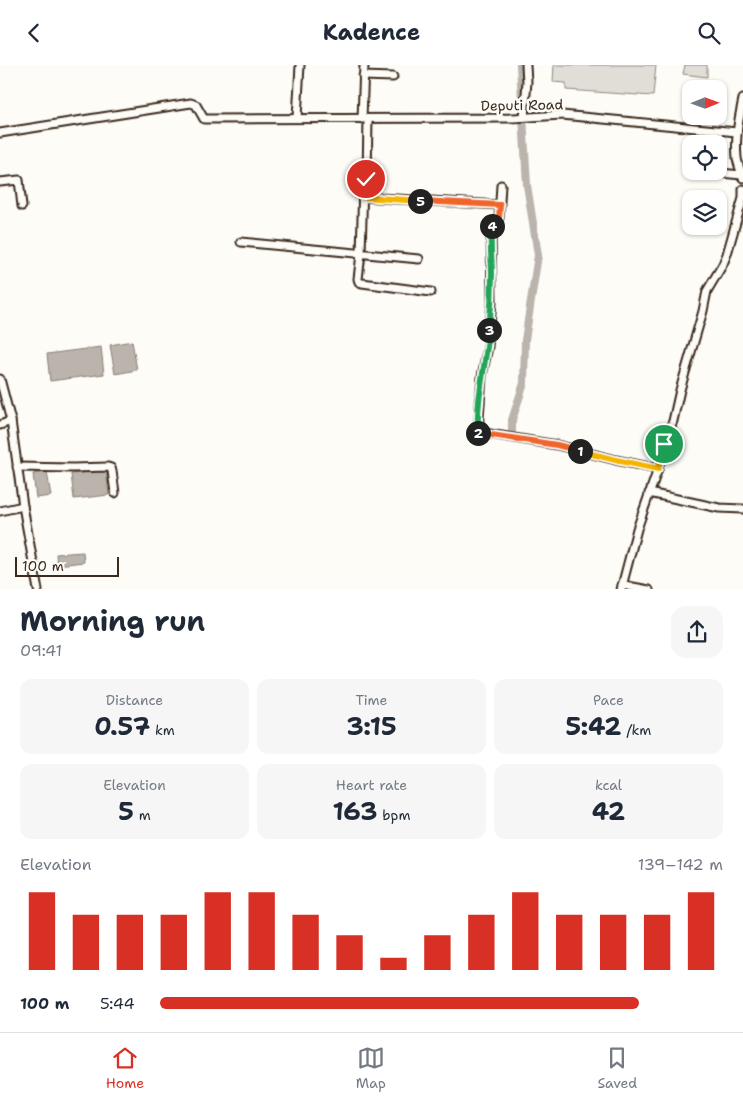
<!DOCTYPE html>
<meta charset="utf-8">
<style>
:root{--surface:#fff;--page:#f6f6f7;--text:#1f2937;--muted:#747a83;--line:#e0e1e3;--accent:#d93025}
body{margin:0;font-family:"Shantell Sans",sans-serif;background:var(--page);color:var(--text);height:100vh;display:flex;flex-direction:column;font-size:19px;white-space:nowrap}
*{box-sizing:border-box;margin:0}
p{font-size:16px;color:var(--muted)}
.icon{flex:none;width:28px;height:28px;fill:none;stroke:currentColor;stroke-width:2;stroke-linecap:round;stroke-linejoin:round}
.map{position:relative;height:524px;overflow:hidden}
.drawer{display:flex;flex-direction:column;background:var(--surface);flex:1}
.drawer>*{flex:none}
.needle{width:32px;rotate:89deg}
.tools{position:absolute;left:682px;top:15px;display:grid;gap:10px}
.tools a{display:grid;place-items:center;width:45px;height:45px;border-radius:10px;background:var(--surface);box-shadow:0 1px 4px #0004;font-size:25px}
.scale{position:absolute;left:15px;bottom:12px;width:104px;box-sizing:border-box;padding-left:5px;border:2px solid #3b2a1e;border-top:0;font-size:14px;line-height:18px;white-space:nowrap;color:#3b2a1e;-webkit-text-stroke:4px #fdfcf7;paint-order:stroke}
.pin{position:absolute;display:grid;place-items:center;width:42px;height:42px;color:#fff;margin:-21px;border:2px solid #fff;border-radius:50%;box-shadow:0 1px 5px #0007}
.km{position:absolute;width:25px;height:25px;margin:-12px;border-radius:50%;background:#222;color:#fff;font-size:14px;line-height:25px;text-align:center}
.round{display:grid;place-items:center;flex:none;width:52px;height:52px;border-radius:15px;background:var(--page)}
.overview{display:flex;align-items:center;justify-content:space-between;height:85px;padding:0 20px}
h1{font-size:28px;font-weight:700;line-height:38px}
.stats{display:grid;grid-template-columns:repeat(3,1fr);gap:8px;height:85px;padding:5px 20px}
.stats div{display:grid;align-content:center;border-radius:12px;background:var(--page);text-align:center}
.stats b{font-size:25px;font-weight:700}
.stats small{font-size:14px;font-weight:400}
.stats p{font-size:14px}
.chart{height:140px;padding:10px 20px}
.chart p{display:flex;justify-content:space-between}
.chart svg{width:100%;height:90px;margin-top:5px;stroke:var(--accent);stroke-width:6}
ul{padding:0 20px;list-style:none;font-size:16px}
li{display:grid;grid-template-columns:80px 60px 1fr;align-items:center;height:38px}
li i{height:12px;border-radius:6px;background:var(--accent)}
header{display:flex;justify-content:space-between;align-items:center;height:65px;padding:0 20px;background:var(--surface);font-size:22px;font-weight:700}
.dock{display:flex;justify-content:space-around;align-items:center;height:70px;border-top:1px solid var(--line);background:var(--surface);font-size:14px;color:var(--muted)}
.dock a{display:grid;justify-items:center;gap:2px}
.dock .active{color:var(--accent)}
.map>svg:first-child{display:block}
.green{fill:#e1ded7;stroke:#8e847a}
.water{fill:#bbb4ad;stroke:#887d74}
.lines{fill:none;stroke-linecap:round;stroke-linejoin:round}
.canal{stroke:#bbb4ad;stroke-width:8}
.minor-casing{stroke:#3b2a1e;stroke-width:11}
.minor{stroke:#fdfcf7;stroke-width:7}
.split-1-casing{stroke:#fff;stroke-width:10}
.split-2-casing{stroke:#fff;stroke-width:10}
.split-3-casing{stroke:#fff;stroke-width:10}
.split-4-casing{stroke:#fff;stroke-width:10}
.split-5-casing{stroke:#fff;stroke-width:10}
.split-6-casing{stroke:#fff;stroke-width:10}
.split-1{stroke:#f5b400;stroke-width:6}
.split-2{stroke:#f0652b;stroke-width:6}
.split-3{stroke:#22a559;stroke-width:6}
.split-4{stroke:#22a559;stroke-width:6}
.split-5{stroke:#f0652b;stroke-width:6}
.split-6{stroke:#f5b400;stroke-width:6}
.labels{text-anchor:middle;stroke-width:5;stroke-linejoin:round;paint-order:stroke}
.street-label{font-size:14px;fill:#3b2a1e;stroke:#fdfcf7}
</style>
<header><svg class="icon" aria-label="back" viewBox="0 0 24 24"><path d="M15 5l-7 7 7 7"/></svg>Kadence<svg class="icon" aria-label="search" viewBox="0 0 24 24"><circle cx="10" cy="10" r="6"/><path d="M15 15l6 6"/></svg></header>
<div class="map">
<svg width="743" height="525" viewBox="0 0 743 525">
<rect width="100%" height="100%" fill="#fdfcf7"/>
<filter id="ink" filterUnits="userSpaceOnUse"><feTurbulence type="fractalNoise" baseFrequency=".02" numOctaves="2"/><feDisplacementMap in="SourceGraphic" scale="10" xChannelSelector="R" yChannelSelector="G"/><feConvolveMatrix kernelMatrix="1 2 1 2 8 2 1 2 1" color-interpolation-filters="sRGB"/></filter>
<g filter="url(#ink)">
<g class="green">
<polygon points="554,0 656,0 653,31 566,25 566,18 553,17"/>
<polygon points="685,0 707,0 707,12 683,9"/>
</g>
<g class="water">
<polygon points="132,276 137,305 115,309 110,280"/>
<polygon points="101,282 104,309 50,316 47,289"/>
<polygon points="106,405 109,430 74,434 71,409"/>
<polygon points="47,407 51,431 36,433 33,409"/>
<polygon points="83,487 84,497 57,500 56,489"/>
</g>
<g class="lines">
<polyline class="canal" points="512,369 512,355 524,318 525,275 538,190 527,120 520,0"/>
<g class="minor-casing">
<g id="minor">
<polyline points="363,11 393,12"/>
<path d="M743 34C739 53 735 73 737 93 738 100 741 106 743 113"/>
<polyline points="524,52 527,17 526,0"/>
<polyline points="297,53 300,0"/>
<polyline points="362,54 364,0"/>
<polyline points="368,54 367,113 363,117 361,189 358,214 359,217 362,218 431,227"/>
<polyline points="0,68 191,38 196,40 204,54 513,53 562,50 737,67"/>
<polyline points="715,106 720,108 742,110"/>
<polyline points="0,117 19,115 22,141"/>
<path d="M501 120 499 153C497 157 493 158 491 163L492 237 488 282 482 311 478 367 557 380 616 395 658 404 637 464 621 525"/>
<polyline points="363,132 500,140"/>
<polyline points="241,177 419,194"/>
<polyline points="0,314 11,356 23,441 38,525"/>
<polyline points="0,360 11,356"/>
<polyline points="17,402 73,403 108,402 111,403 112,406 115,428"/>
<polyline points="658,404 664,379 673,356 680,325 703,246 707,226 723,199 727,189 743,133 743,124"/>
<polyline points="649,428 719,443 743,444"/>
<polyline points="0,446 23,441"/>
<polyline points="622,520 649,525"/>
</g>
</g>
<use href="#minor" class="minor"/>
</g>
</g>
<g class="lines" filter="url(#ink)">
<g class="split-1-casing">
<polyline id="split-1" points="580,386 616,395 658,404 664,379"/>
</g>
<g class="split-2-casing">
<polyline id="split-2" points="478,368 557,380 580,386"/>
</g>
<g class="split-3-casing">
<path id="split-3" d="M478 368C476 334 486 299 489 265"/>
</g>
<g class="split-4-casing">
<path id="split-4" d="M489 265C491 246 492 227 492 209 492 193 489 177 492 161"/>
</g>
<g class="split-5-casing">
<polyline id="split-5" points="420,136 500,140 499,153 492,161"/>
</g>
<g class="split-6-casing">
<polyline id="split-6" points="366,114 363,117 363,132 420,136"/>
</g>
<use href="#split-1" class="split-1"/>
<use href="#split-2" class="split-2"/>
<use href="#split-3" class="split-3"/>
<use href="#split-4" class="split-4"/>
<use href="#split-5" class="split-5"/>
<use href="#split-6" class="split-6"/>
</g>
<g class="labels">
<g class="street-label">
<text transform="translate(522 40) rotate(-1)" y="5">Deputi Road</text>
</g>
</g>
</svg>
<div class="tools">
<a><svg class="needle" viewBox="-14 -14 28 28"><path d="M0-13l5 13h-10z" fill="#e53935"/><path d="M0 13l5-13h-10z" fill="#747a83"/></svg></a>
<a><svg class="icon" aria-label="locate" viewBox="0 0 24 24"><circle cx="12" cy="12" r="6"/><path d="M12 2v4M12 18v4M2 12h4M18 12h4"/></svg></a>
<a><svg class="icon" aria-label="layers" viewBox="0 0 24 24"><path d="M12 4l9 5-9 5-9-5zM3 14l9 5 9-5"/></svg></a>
</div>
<div class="scale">100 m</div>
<div class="pin" style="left:664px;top:379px;background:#1e9e55"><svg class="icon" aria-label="arrive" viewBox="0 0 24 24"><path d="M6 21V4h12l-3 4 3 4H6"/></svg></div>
<div class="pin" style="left:366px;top:114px;background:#d93025"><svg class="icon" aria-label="check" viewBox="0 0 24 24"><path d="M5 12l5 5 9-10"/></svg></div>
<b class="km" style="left:580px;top:386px">1</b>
<b class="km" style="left:478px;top:368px">2</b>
<b class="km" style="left:489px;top:265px">3</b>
<b class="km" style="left:492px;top:161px">4</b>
<b class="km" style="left:420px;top:136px">5</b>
</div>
<section class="drawer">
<div class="overview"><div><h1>Morning run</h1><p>09:41</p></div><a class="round"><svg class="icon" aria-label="share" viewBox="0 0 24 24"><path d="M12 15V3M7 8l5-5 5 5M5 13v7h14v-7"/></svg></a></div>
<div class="stats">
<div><p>Distance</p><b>0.57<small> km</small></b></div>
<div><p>Time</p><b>3:15</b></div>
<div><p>Pace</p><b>5:42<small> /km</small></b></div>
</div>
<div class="stats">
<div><p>Elevation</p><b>5<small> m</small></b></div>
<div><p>Heart rate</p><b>163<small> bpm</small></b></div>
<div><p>kcal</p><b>42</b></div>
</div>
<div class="chart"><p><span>Elevation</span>139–142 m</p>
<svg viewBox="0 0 160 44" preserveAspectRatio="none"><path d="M5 44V6M15 44V17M25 44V17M35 44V17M45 44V6M55 44V6M65 44V17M75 44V27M85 44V38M95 44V27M105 44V17M115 44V6M125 44V17M135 44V17M145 44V17M155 44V6"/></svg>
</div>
<ul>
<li><b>100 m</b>5:44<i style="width:85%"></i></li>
</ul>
</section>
<nav class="dock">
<a class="active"><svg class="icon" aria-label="home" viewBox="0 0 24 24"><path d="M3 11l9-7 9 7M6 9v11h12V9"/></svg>Home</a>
<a><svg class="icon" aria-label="map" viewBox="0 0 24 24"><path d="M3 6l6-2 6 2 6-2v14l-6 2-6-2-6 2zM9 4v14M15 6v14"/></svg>Map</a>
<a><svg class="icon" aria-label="saved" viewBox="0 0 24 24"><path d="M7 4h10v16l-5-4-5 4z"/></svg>Saved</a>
</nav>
